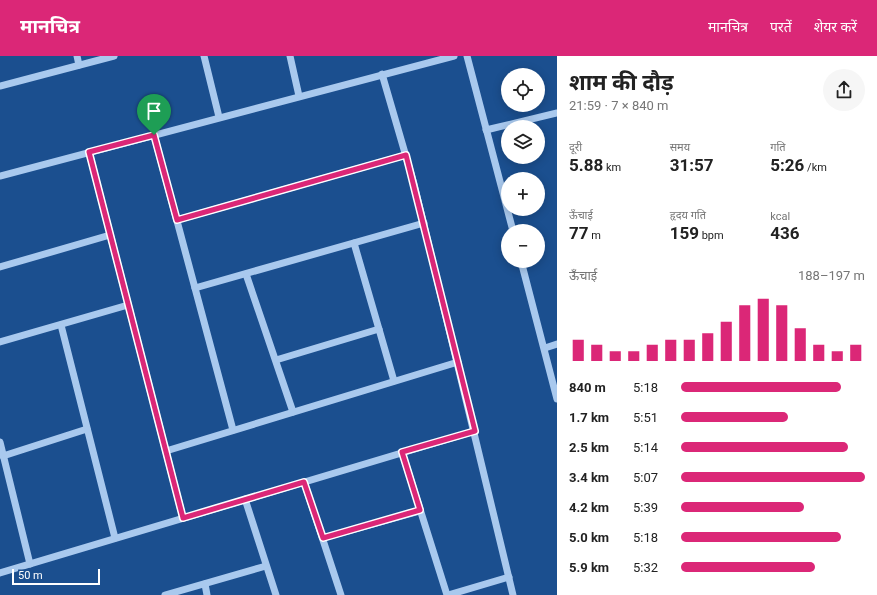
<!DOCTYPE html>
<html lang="hi">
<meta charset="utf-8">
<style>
:root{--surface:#fff;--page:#f6f6f6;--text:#222;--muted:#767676;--accent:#db2777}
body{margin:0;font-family:Roboto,"Noto Sans Devanagari",sans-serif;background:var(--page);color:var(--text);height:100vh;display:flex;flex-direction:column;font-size:15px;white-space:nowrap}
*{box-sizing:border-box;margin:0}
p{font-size:13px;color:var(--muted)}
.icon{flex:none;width:22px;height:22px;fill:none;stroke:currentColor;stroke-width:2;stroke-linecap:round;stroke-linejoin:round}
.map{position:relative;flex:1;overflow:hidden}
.sheet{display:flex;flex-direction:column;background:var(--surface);width:320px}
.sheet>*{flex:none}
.controls{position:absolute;left:501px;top:12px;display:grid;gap:8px}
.controls a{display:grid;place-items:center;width:44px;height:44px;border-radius:50%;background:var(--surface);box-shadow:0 2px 10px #0003;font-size:20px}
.scale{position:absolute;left:12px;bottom:10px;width:88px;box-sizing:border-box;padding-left:4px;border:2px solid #fff;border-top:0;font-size:11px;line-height:14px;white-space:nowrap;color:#fff;-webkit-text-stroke:3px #1b4f8f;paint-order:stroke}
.pin{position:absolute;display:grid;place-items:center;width:34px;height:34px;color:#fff;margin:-41px -17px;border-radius:50% 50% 50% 0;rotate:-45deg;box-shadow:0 0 4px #0007}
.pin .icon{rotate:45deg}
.round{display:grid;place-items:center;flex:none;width:42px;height:42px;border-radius:21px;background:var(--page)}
.overview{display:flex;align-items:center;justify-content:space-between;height:68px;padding:0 12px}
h1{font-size:22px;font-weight:700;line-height:30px}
.metrics{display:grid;grid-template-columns:repeat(3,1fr);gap:6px;height:68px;padding:4px 12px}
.metrics div{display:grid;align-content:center}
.metrics b{font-size:17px;font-weight:700}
.metrics small{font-size:11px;font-weight:400}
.metrics p{font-size:11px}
.chart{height:112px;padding:8px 12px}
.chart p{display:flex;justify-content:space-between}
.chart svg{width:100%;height:72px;margin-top:4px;stroke:var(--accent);stroke-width:6}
ul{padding:0 12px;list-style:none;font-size:13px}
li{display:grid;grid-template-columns:64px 48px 1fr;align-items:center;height:30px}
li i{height:10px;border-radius:5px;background:var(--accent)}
header{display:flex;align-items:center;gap:24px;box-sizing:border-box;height:56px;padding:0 20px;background:var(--accent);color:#fff}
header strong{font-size:19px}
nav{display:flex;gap:22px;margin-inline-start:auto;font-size:14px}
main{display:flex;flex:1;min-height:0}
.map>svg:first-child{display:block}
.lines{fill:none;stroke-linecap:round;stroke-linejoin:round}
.minor{stroke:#a9c9ee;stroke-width:7}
.route-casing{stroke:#fff;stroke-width:8}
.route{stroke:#db2777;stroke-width:5}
</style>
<header>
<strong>मानचित्र</strong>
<nav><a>मानचित्र</a><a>परतें</a><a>शेयर करें</a></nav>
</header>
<main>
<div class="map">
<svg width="557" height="539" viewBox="0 0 557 539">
<rect width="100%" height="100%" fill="#1b4f8f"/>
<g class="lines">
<g class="minor">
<polyline points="77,0 79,9"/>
<polyline points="204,0 219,61"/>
<polyline points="290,0 299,40"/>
<polyline points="467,0 513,175"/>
<polyline points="382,18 414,128 513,539"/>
<polyline points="0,30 114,0"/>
<polyline points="486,74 557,57"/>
<polyline points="154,79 233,374"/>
<polyline points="89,96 183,462"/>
<polyline points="0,120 454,0"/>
<polyline points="177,164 406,99"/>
<polyline points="354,187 394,325"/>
<polyline points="521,205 557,343"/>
<polyline points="0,211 110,179"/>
<polyline points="246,218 293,356"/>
<polyline points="195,232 424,167"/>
<polyline points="61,269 115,482"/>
<polyline points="0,286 128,249"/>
<polyline points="545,292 557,288"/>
<polyline points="276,304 379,273"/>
<polyline points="0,386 30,508"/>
<polyline points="166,395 458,306"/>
<polyline points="402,396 447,539"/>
<polyline points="3,400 87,373"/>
<polyline points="304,426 341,539"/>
<polyline points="245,443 276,539"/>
<polyline points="323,482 420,455"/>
<polyline points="0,517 475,375"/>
<polyline points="205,528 207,539"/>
<polyline points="165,539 266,510"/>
<polyline points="448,539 509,521"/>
</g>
</g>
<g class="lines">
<g class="route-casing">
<polygon id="route" points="154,79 177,164 406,99 475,375 402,396 420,454 323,482 304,426 183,462 89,96"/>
</g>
<use href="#route" class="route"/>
</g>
</svg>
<div class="controls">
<a><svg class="icon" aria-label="locate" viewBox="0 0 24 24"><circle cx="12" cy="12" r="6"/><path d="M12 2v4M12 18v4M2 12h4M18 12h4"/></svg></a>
<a><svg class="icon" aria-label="layers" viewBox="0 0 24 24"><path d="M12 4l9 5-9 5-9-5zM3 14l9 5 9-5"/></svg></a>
<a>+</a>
<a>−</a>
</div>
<div class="scale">50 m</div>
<div class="pin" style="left:154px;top:79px;background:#1e9e55"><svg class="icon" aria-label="arrive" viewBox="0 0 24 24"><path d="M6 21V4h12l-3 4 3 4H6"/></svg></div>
</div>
<section class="sheet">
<div class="overview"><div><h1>शाम की दौड़</h1><p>21:59 · 7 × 840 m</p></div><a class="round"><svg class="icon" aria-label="share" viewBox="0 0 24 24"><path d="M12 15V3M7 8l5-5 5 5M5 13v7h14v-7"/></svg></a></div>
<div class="metrics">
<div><p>दूरी</p><b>5.88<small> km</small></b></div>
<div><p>समय</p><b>31:57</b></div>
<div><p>गति</p><b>5:26<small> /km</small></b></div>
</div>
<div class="metrics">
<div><p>ऊँचाई</p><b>77<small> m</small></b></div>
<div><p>हृदय गति</p><b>159<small> bpm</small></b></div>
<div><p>kcal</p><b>436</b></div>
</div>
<div class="chart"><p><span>ऊँचाई</span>188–197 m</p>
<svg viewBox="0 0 160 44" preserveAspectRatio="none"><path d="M5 44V31M15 44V34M25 44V38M35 44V38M45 44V34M55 44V31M65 44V31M75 44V27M85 44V20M95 44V10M105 44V6M115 44V10M125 44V24M135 44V34M145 44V38M155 44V34"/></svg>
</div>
<ul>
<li><b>840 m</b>5:18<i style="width:87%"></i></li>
<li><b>1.7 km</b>5:51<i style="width:58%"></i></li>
<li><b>2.5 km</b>5:14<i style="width:91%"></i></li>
<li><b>3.4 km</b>5:07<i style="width:100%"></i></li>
<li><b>4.2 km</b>5:39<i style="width:67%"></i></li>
<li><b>5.0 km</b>5:18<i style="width:87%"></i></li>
<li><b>5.9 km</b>5:32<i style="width:73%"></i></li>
</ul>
</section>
</main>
